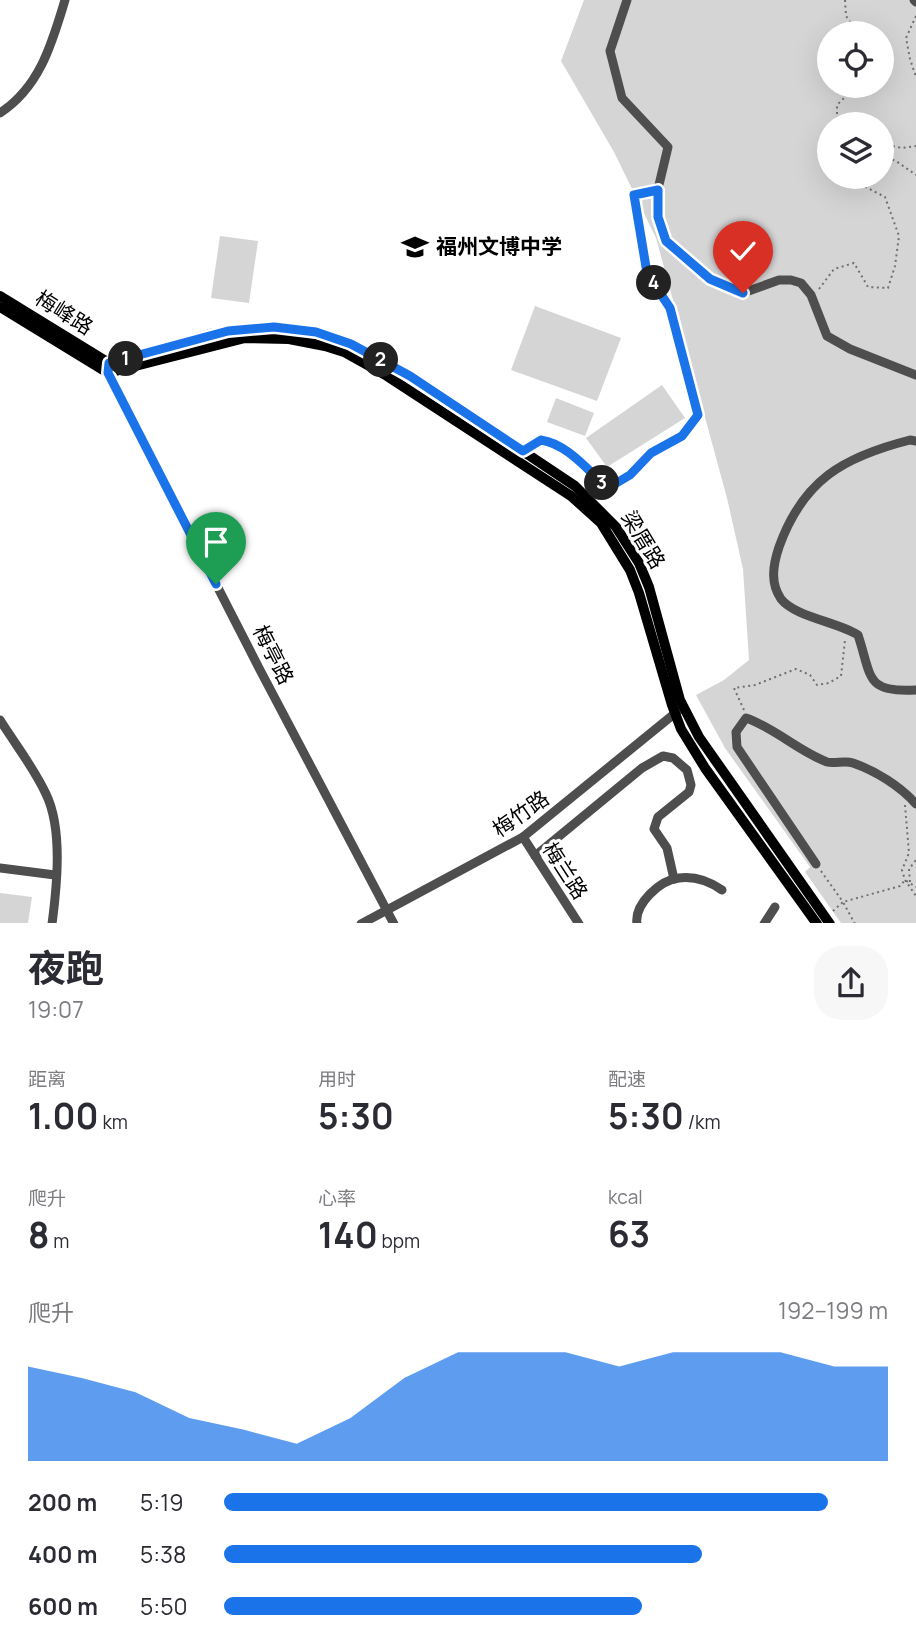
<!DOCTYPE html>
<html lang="zh">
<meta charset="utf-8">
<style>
:root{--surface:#fff;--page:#f7f7f7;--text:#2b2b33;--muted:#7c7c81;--accent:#1a73e8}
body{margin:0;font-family:Manrope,"Noto Sans SC",sans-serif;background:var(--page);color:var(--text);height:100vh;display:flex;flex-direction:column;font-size:26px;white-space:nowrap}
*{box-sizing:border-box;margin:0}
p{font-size:23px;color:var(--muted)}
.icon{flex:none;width:38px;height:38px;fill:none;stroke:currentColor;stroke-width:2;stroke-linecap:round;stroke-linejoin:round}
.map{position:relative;height:923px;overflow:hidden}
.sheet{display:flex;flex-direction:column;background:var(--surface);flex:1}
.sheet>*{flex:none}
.buttons{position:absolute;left:817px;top:21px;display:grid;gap:14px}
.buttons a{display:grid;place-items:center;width:77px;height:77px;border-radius:50%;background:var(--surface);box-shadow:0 7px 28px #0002;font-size:35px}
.pin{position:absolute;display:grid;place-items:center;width:60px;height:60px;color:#fff;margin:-72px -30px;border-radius:50% 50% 50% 0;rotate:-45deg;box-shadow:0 0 7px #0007}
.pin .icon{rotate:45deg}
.km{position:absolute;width:35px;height:35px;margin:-18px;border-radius:50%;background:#222;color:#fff;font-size:19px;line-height:35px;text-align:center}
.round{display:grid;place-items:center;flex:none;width:74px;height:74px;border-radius:28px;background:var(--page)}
.head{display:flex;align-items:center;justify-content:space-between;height:119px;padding:0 28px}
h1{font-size:38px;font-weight:700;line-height:52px}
.metrics{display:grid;grid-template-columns:repeat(3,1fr);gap:10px;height:119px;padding:7px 28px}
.metrics div{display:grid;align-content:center}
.metrics b{font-size:35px;font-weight:700}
.metrics small{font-size:19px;font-weight:400}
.metrics p{font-size:19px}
.chart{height:196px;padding:14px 28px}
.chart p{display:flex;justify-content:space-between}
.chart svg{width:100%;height:126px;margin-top:7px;fill:var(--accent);opacity:.7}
ul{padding:0 28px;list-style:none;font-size:23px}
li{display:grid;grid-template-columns:112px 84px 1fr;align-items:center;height:52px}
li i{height:18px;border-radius:9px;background:var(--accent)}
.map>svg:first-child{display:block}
.green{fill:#d5d5d5;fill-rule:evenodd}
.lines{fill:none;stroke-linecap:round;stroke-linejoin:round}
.path{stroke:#707070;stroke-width:2;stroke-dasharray:2 3.5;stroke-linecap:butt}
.minor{stroke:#4e4e4e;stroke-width:9}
.major{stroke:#000;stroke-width:10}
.route-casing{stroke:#fff;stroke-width:14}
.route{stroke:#1a73e8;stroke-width:9}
.labels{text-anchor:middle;stroke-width:6;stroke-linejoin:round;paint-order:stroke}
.poi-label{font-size:21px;font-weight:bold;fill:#000;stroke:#fff;text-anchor:start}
.street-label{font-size:21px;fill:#000;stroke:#fff}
</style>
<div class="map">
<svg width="916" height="924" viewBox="0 0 916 924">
<rect width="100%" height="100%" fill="#fff"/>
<g class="green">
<path d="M584 0H916V923H841L805 872 810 867 725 748 696 695 724 680 749 660 743 569 727 498 656 238 614 152 561 61ZM830 33H882V86H830ZM830 124H882V177H830Z"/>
<polygon points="220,236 258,241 249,303 211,298"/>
<polygon points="535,306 621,338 597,401 511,370"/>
<polygon points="662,385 685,418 607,467 586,438"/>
<polygon points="556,398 594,413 585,436 547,422"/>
<polygon points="0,893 32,897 28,923 0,923"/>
</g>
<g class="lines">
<g class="path">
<polyline points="845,0 846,16 853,26 854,33"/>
<polyline points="916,16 906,38 910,59 916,77"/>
<polyline points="841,124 837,116 837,105 848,94 852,86"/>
<polyline points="882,144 902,148 916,146"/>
<polyline points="882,156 896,161 916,175"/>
<polyline points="819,289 834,269 854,263 868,287 888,288 895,266 899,236 885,197 846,177"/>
<polyline points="744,710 734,688 755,685 796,669 810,675 817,685 829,683 841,676 845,640"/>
<polyline points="905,805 909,853 902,870 905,880 916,896"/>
<polyline points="821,871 843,902 833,911"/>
<polyline points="910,882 909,869 916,860"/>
<polyline points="855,924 843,902 900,886 905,880 916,887"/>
</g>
<g class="minor">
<polyline points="914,0 916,2"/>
<path d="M0 113C40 87 52 43 65 0"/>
<polyline points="658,189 658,217 666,241 710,279 743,293 779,280 791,280 801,283 811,295 827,336 850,349 916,375"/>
<polyline points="108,369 108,373 260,670 394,924"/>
<path d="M916 441 910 440C843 457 803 480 779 547 773 565 770 583 781 599 795 617 838 622 858 635 872 677 865 693 916 690"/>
<path d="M523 451C528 447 535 441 542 440 561 439 594 476 608 488L630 475 651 453 682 436 698 415 670 308 647 273 634 195 658 189 668 147 622 98 610 51 627 0"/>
<path d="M0 720C15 744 34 768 46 794 63 829 57 886 52 924"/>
<polyline points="523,837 579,924"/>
<polyline points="535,856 642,768 663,756 673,758 687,770 691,785 689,792 658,817 654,829 667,848 674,879"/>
<path d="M816 864 737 747 736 732 746 718C775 728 798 751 827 762 835 764 845 760 853 763 876 771 900 786 916 804"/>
<polyline points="0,868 55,875"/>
<polyline points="361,924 523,837 679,710"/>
<path d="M637 924C634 904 660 880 679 878 695 876 709 881 722 890"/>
<polyline points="764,924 775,907"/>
</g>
<g class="major">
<polyline points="0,296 109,363 210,334 239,329 274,327 331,336 362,349 410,376 575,486 616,527 639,563 649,587 680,700 699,737 830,924"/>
<polyline points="0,307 108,373 245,338 289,339 325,346 344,352 387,376 571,496 601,523 630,570 639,593 672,705 681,729 705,768 817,924"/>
</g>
</g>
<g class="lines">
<g class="route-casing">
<path id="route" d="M216 584 108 373 109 363 228 331 274 327 316 332 351 344 410 376 523 451 541 440C568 444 589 472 608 488L630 475 651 453 682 436 698 415 670 308 647 273 634 195 658 190V217L666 241 710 279 743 293"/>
</g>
<use href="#route" class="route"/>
</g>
<defs>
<g id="school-bare" transform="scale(2.1)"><path d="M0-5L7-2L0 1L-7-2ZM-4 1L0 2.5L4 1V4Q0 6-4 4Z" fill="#000" stroke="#fff" stroke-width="2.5" paint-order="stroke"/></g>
</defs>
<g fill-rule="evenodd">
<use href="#school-bare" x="415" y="247"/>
</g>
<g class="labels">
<g class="poi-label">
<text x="436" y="254">福州文博中学</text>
</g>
<g class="street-label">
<text transform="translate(64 313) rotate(32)" y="7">梅峰路</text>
<text transform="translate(643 540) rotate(59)" y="7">梁厝路</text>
<text transform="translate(273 655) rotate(63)" y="7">梅亭路</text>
<text transform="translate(521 814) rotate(-35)" y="7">梅竹路</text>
<text transform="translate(565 871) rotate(57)" y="7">梅兰路</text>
</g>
</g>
</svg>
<div class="buttons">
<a><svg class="icon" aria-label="locate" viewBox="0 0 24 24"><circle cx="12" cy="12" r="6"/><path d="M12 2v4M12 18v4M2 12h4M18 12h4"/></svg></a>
<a><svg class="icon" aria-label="layers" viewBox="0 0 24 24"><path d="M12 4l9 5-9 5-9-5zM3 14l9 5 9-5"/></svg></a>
</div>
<div class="pin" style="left:216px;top:584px;background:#1e9e55"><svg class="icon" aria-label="arrive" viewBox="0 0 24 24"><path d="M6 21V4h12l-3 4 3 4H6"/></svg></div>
<div class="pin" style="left:743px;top:293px;background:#d93025"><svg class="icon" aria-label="check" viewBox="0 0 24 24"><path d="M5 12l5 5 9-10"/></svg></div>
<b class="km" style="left:126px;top:359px">1</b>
<b class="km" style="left:381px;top:360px">2</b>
<b class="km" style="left:602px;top:483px">3</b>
<b class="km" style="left:654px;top:283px">4</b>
</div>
<section class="sheet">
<div class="head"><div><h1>夜跑</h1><p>19:07</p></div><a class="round"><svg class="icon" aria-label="share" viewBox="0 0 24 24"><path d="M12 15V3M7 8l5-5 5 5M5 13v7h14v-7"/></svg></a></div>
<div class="metrics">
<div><p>距离</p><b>1.00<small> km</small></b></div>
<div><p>用时</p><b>5:30</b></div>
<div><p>配速</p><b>5:30<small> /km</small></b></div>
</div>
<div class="metrics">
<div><p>爬升</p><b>8<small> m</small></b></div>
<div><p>心率</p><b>140<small> bpm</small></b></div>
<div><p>kcal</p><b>63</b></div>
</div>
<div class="chart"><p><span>爬升</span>192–199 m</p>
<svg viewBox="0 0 160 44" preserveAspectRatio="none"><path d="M0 44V11L10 15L20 20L30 29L40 33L50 38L60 29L70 15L80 6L90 6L100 6L110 11L120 6L130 6L140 6L150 11L160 11V44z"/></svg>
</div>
<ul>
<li><b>200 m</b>5:19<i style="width:91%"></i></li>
<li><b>400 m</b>5:38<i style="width:72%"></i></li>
<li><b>600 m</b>5:50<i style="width:63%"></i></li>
</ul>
</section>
